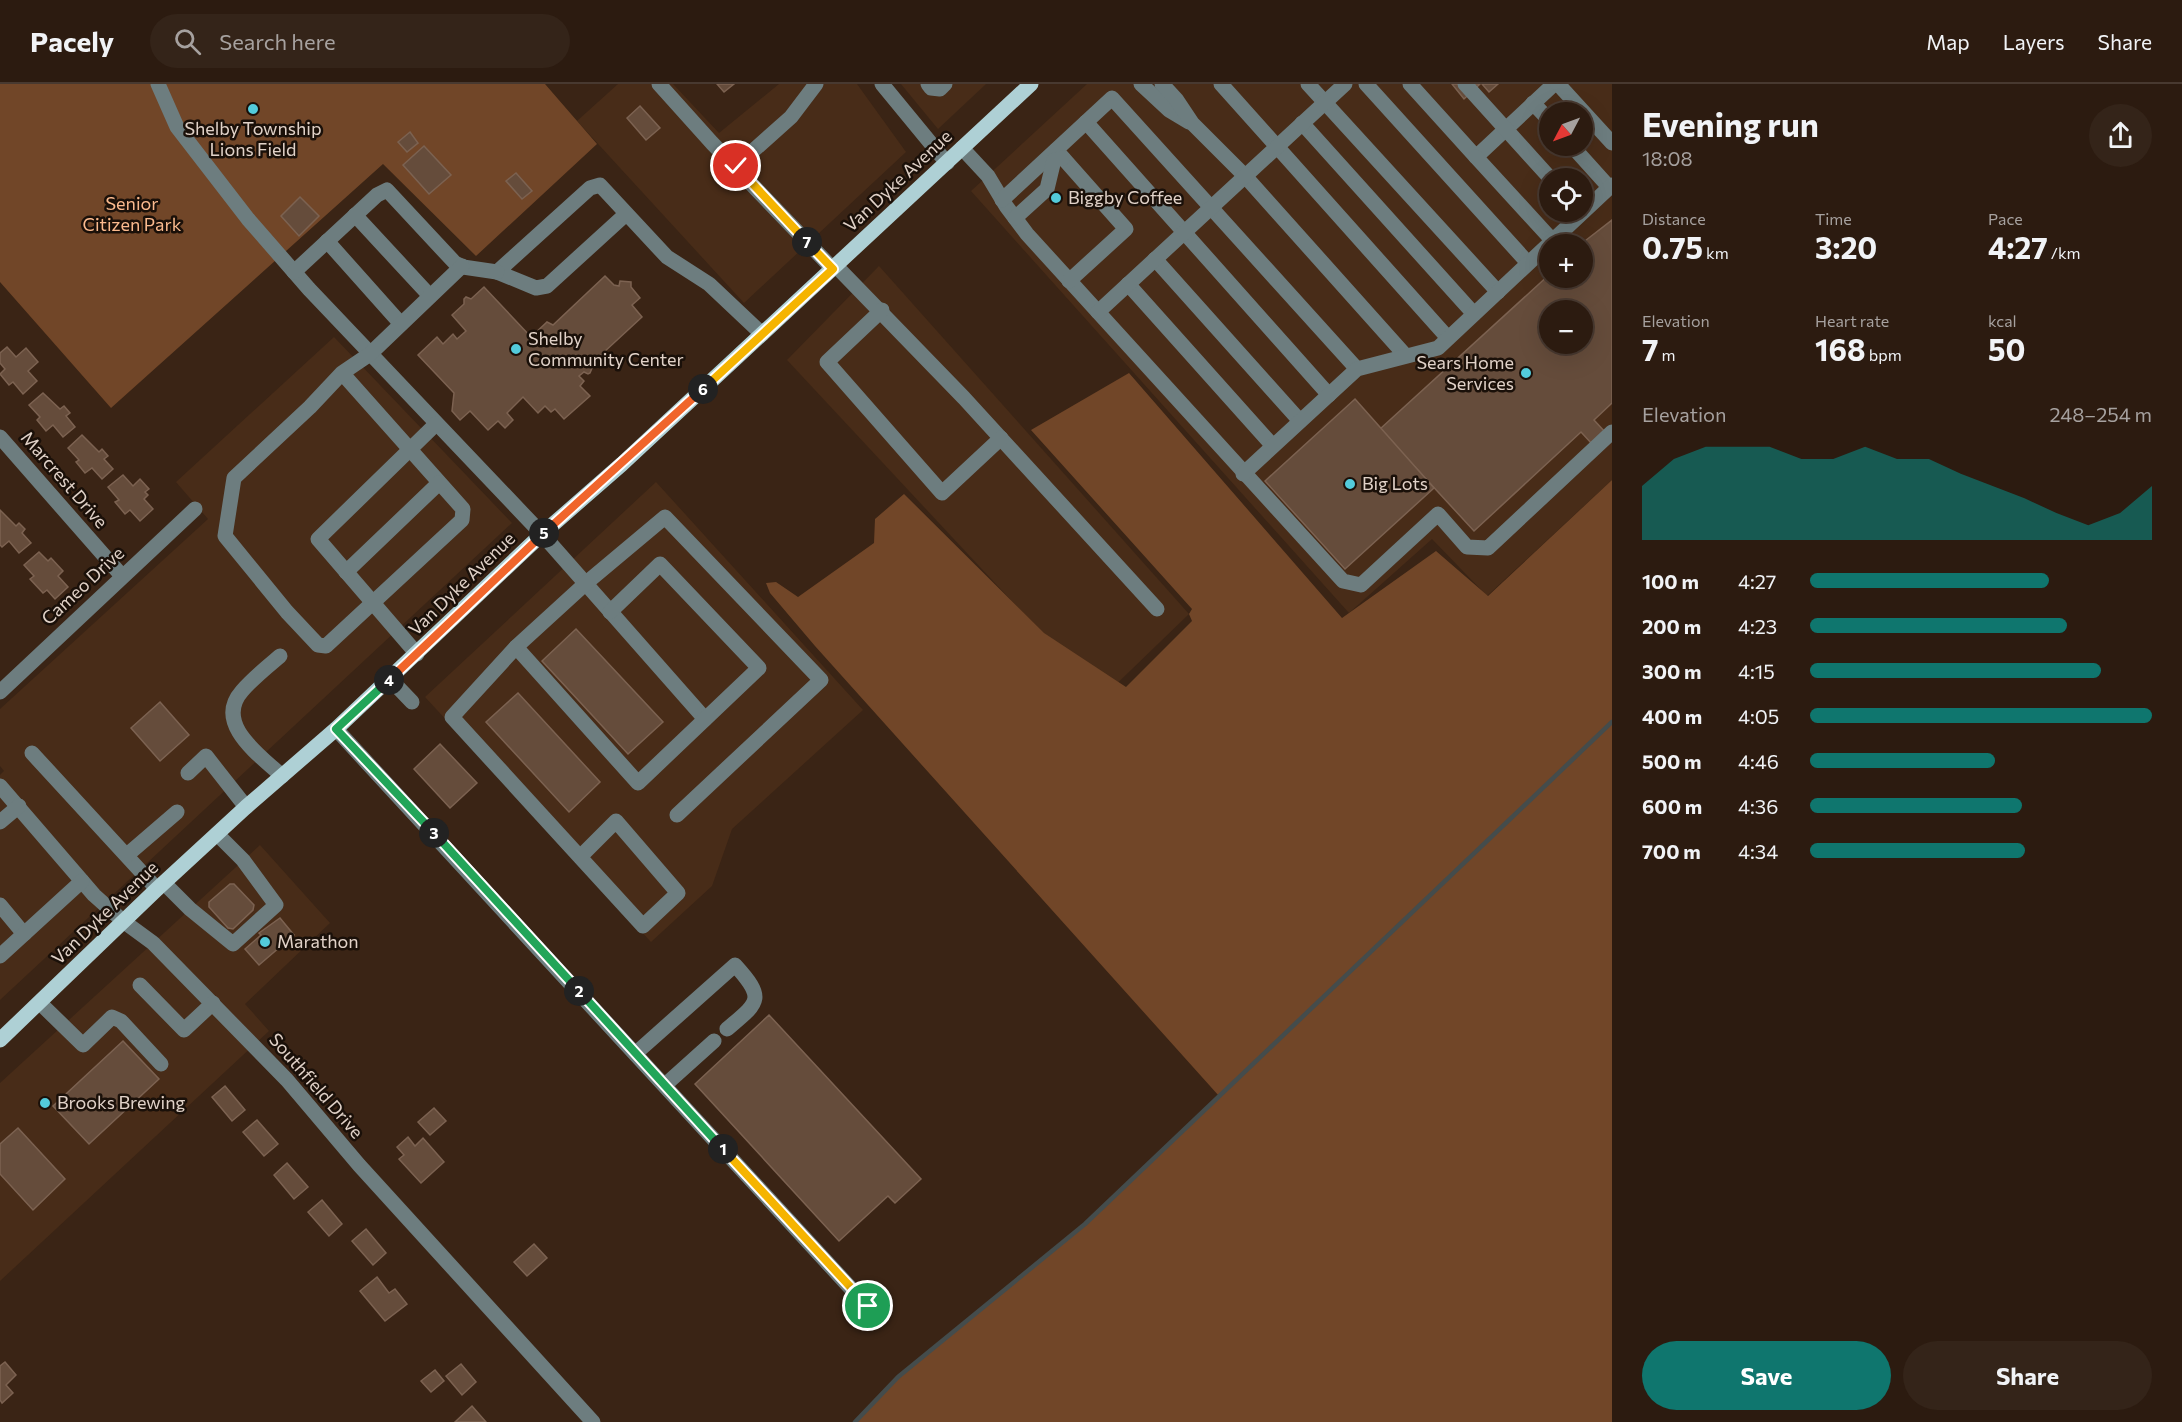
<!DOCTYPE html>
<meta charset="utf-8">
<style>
:root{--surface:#2c1b10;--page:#342419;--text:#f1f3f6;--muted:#a6a19f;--line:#483930;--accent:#0f766e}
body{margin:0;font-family:Commissioner,sans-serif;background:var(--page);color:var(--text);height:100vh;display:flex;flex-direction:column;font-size:22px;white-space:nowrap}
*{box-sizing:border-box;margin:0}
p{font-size:20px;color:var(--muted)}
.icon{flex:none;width:33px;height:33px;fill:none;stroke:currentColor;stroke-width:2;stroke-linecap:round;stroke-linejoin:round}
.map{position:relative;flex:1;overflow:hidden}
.side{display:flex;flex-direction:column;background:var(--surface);width:570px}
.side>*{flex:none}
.needle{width:39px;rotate:229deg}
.buttons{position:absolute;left:1539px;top:18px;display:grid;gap:12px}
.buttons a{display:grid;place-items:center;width:54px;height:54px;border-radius:50%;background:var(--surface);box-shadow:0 6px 24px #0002,0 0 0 2px var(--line);font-size:30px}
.pin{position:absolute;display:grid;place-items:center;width:51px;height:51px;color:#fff;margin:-26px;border:3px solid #fff;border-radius:50%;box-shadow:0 2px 6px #0007}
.km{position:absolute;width:30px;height:30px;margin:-15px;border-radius:50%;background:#222;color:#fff;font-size:16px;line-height:30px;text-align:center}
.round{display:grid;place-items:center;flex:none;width:63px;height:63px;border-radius:32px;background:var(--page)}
.summary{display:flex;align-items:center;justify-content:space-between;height:102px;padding:0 30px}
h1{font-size:33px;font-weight:700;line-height:45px}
.stats{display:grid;grid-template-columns:repeat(3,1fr);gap:9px;height:102px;padding:6px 30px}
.stats div{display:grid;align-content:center}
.stats b{font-size:30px;font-weight:700}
.stats small{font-size:16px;font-weight:400}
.stats p{font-size:16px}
.chart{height:168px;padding:12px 30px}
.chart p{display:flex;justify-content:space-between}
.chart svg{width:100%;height:108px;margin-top:6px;fill:var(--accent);opacity:.7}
.button{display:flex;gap:12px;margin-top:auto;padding:12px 30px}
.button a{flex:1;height:69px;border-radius:36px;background:var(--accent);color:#fff;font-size:24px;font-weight:700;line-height:69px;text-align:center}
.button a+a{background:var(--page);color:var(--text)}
ul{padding:0 30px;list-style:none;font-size:20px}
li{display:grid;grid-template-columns:96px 72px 1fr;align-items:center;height:45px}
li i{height:15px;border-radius:8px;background:var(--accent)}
header{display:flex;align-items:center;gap:36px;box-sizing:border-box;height:84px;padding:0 30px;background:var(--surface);border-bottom:2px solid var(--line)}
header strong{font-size:28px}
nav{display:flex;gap:33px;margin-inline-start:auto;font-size:21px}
.search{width:420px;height:54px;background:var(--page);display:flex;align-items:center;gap:15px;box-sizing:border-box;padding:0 21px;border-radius:33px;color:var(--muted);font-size:22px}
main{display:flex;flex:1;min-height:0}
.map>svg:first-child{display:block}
.built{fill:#482c18;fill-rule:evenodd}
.green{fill:#714628}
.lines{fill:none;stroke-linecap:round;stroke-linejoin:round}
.stream{stroke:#444c4c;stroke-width:4.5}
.building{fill:#654c3b;stroke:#7c6251;stroke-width:1.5;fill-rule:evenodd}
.minor{stroke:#6d7d7f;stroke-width:15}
.major{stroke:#aed0d5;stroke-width:15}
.split-1-casing{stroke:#fff;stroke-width:12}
.split-2-casing{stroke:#fff;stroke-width:12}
.split-3-casing{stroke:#fff;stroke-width:12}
.split-4-casing{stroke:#fff;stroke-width:12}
.split-5-casing{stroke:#fff;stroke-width:12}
.split-6-casing{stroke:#fff;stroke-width:12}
.split-7-casing{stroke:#fff;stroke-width:12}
.split-8-casing{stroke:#fff;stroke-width:12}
.split-1{stroke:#f5b400;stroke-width:8}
.split-2{stroke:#22a559;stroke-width:8}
.split-3{stroke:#22a559;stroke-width:8}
.split-4{stroke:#22a559;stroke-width:8}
.split-5{stroke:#f0652b;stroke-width:8}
.split-6{stroke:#f0652b;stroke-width:8}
.split-7{stroke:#f5b400;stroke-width:8}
.split-8{stroke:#f5b400;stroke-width:8}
.poi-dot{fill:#53cbdb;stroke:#1a1009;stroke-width:2}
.labels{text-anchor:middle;stroke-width:5;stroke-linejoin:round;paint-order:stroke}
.poi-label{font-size:18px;fill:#e1d2c8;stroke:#1a1009;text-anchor:start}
.street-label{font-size:18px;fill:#e1d2c8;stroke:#1a1009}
.park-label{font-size:18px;fill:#fbba8e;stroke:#1a1009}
</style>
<header>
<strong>Pacely</strong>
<div class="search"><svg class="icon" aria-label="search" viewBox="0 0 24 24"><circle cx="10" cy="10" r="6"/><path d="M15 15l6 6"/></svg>Search here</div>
<nav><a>Map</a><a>Layers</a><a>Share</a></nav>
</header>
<main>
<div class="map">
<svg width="1612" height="1338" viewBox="0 0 1612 1338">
<rect width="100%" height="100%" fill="#3a2415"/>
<g class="built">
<polygon points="618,0 673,0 719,49 779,0 857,0 906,68 744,219 577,37"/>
<polygon points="901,0 986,0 938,45"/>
<path d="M1087 0H1612V396L1487 512 1432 455 1349 529 971 107ZM1550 28H1582V62H1550ZM1550 94H1582V128H1550ZM1550 160H1582V194H1550ZM1550 226H1582V260H1550Z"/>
<polygon points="879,182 1189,530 1102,614 787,276"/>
<polygon points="334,253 512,439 0,916 0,691 4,687 0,682 0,625 208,435 176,398"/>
<polygon points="656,398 863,626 732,745 712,802 651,858 425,613"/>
<polygon points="260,761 330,839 245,920 269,947 0,1197 0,999"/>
</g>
<g class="green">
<polygon points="0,0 545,0 597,60 476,172 383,80 111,324 0,198"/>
<polygon points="1129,289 1342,534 1436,467 1488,512 1612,396 1612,1338 855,1338 898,1292 1085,1140 1219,1012 815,562 770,509 766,499 776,498 798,513 874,459 875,435 904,410 1044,549 1126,603 1192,537 1189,530 1192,525 1031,346"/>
</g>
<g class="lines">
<polyline class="stream" points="855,1338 898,1293 1085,1140 1612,638"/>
</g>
<g class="building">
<polygon points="717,0 734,0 724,8"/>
<polygon points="1452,0 1480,0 1464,15"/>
<polygon points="1482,0 1498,0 1489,8"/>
<polygon points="640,22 660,44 646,56 627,34"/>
<polygon points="410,48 418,59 407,68 398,58"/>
<polygon points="424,62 451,91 429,110 403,81"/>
<polygon points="516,89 532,107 522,115 506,97"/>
<polygon points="300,113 319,132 299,152 281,132"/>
<path d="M1612 136V319L1594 336 1605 348 1592 360 1581 348 1474 447 1380 345 1550 190V194H1582L1581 160ZM1550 226H1582V260H1550Z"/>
<polygon points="605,192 614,201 619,202 620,197 631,198 631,203 640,214 632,221 642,233 590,281 592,284 590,289 588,290 584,288 579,292 584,297 580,302 590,312 564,335 555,325 551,328 545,322 538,329 523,313 507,329 513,336 505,344 498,337 488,346 470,327 460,336 452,327 454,309 418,271 437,253 443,260 453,250 457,255 466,247 452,231 464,220 464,215 466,213 471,215 484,203 531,253 547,238 553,241"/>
<polygon points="7,263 16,273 26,264 38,278 28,287 37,297 23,310 13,298 9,301 0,290 5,285 0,279 0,269"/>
<polygon points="43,309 60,325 64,322 70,329 66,332 75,343 63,353 53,341 46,347 37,336 40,333 29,321"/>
<polygon points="1355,315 1434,404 1345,485 1265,397"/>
<polygon points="82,351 99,368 102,365 108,372 104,375 113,385 102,395 92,384 85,389 76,378 79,376 68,364"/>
<polygon points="123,391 133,402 140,395 149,405 145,408 148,411 144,415 153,425 140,437 130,426 125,430 115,418 119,416 108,403"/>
<polygon points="0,426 16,442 19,439 25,445 22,449 31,459 19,469 9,457 2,463 0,461"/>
<polygon points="39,468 48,477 51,474 63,487 58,492 68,503 55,515 47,506 43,509 30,495 34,492 24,481"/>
<polygon points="576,545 663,638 628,670 542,577"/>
<polygon points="518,609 600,698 569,728 486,638"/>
<polygon points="160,618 189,651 160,677 131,644"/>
<polygon points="440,660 477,699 450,724 414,685"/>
<polygon points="230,800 234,800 254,821 253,826 233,845 228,844 209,823 209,818"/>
<polygon points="280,834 294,851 259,881 245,865 261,851 259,849"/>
<polygon points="769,931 921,1095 895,1119 888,1112 839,1157 695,1000"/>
<polygon points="123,957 159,995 89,1060 53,1022"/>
<polygon points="225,1002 245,1026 232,1037 212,1013"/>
<polygon points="434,1024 446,1037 430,1051 418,1038"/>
<polygon points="257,1036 278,1060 264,1072 243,1048"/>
<polygon points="18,1044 65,1095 33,1126 0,1090 0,1060"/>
<polygon points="408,1053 415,1062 423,1054 444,1078 421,1099 399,1075 404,1071 397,1063"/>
<polygon points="287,1079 308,1103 294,1115 274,1091"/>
<polygon points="322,1116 342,1140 329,1152 308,1128"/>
<polygon points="366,1145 386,1169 373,1181 352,1157"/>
<polygon points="534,1160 547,1174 527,1192 514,1178"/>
<polygon points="377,1193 389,1209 395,1205 407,1220 385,1237 360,1207"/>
<polygon points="5,1278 16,1291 6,1301 13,1309 2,1319 0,1316 0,1282"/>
<polygon points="461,1280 476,1298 462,1311 446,1292"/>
<polygon points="435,1286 444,1297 431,1308 421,1297"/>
<polygon points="472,1322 486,1338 455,1338"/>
</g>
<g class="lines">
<g class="minor">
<polyline points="158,0 177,43 248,135 309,205 542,450 705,635"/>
<polyline points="659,0 712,59 833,185"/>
<polyline points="882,0 947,79"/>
<polyline points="928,0 931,4 940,5 945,0"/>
<polyline points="1141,0 1169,26 1189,38"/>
<polyline points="1162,0 1176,15 1192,39 1245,92 1405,271"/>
<polyline points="1221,0 1448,254"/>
<polyline points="1308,0 1498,208"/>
<polyline points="1366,0 1528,179"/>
<polyline points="1410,0 1476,73 1554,0"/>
<polyline points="1465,0 1550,94"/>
<polyline points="1558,0 1612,59"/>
<polyline points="1533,19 1550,37"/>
<polyline points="1086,38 1329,311"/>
<polyline points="1302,39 1474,230"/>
<polyline points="1572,62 1609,103"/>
<polyline points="962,64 988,92 1006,122 1027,150 1343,497 1361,501 1438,430 1467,463 1488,464 1612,348"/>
<polyline points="1056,66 1126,145 1069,197"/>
<polyline points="1476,73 1552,156"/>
<polyline points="736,82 791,33 816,0"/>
<polyline points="1002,116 1112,14 1357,285"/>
<polyline points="626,130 547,202 536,204 497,188 590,104 600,101 667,173 709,200 762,250"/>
<polyline points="355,131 430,212"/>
<polyline points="1015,134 1047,105 1054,76 1063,74"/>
<polyline points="327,157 401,240"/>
<polyline points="1155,175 1300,337"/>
<polyline points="836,182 964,314 1157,525"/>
<polyline points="294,188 377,111 387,106 455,179 463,183 497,188"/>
<polyline points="1128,200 1273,362"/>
<polyline points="882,226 827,278 942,409 1001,354"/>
<polyline points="1098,228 1345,0"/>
<polyline points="342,289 463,425 462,436 326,562 318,561 287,528 225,452 234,394 310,323 342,289 370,270 462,182"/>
<polyline points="0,353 122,492"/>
<polyline points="1243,390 1357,285 1438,264 1612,101"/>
<polyline points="346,488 439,399"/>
<polyline points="516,563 638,699 759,584 660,480 610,528"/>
<polyline points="417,570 318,455 436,340"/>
<path d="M280 572C267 583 253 594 242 607 213 640 261 672 282 692"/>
<polyline points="390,595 412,618"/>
<polyline points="0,608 195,425"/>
<polyline points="336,645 868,1223"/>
<polyline points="32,669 157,805"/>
<polyline points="188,689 206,672 246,723"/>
<polyline points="0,702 94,811 123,837 153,859 287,996 359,1081 593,1338"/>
<polyline points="0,738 19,722"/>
<polyline points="127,771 177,728"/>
<polyline points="580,773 616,737 678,809 643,842 452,633 516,563 585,500 665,433 821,596 677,731"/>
<polyline points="164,799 190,825 233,860 276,821 243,776 217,750"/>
<polyline points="0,821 24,850"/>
<polyline points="0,872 82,797"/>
<polyline points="140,901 184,946 213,919"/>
<polyline points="40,919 83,961 112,933 121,937 161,980"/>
<path d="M636 969 735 881C766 915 759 918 727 945"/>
<polyline points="665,1001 714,957"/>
</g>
<polyline class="major" points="0,956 157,805 246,723 336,645 542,450 622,380 1031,0"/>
</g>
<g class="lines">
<g class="split-1-casing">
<polyline id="split-1" points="723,1065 868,1222"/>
</g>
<g class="split-2-casing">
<polyline id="split-2" points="579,907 723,1065"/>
</g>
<g class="split-3-casing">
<polyline id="split-3" points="434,749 579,907"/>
</g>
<g class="split-4-casing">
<polyline id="split-4" points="389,596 336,645 434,749"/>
</g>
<g class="split-5-casing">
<polyline id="split-5" points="389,596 544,449"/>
</g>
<g class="split-6-casing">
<polyline id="split-6" points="544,449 703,305"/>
</g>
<g class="split-7-casing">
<polyline id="split-7" points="703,305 833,185 807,158"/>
</g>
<g class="split-8-casing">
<polyline id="split-8" points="736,82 807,158"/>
</g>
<use href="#split-1" class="split-1"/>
<use href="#split-2" class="split-2"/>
<use href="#split-3" class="split-3"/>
<use href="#split-4" class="split-4"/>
<use href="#split-5" class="split-5"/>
<use href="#split-6" class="split-6"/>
<use href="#split-7" class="split-7"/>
<use href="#split-8" class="split-8"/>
</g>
<g class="poi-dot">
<circle cx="253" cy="25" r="6"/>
<circle cx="1056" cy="114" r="6"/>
<circle cx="516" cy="265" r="6"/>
<circle cx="1526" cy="289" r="6"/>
<circle cx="1350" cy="400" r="6"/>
<circle cx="265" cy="858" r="6"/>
<circle cx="45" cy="1019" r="6"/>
</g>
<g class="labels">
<g class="poi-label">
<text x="253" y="51" text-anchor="middle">Shelby Township<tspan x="253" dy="21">Lions Field</tspan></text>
<text x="1068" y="120">Biggby Coffee</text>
<text x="528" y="261">Shelby<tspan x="528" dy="21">Community Center</tspan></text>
<text x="1514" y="285" text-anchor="end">Sears Home<tspan x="1514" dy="21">Services</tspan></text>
<text x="1362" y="406">Big Lots</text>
<text x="277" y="864">Marathon</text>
<text x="57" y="1025">Brooks Brewing</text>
</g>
<g class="street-label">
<text transform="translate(898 97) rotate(-43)" y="6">Van Dyke Avenue</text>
<text transform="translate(64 396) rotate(49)" y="6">Marcrest Drive</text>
<text transform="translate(462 500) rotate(-44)" y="6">Van Dyke Avenue</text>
<text transform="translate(83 502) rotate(-43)" y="6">Cameo Drive</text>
<text transform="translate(105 829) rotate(-44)" y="6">Van Dyke Avenue</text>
<text transform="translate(316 1002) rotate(49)" y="6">Southfield Drive</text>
</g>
<g class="park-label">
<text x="132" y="126">Senior<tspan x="132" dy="21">Citizen Park</tspan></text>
</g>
</g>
</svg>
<div class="buttons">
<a><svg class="needle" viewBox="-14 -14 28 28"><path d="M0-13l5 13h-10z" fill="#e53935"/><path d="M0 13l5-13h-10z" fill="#a6a19f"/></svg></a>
<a><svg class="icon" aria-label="locate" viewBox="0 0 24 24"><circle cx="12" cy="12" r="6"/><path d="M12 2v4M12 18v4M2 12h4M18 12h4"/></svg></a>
<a>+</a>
<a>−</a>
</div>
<div class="pin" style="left:868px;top:1222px;background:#1e9e55"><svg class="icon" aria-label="arrive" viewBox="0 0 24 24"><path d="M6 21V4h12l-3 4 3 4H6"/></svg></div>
<div class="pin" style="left:736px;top:82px;background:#d93025"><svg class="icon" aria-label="check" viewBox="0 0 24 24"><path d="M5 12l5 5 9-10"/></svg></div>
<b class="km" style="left:723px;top:1065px">1</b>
<b class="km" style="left:579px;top:907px">2</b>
<b class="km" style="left:434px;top:749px">3</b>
<b class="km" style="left:389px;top:596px">4</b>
<b class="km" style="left:544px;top:449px">5</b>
<b class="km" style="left:703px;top:305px">6</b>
<b class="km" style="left:807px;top:158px">7</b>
</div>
<section class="side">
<div class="summary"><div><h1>Evening run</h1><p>18:08</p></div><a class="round"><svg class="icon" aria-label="share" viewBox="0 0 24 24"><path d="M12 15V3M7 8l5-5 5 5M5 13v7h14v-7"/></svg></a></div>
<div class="stats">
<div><p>Distance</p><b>0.75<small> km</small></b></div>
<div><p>Time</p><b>3:20</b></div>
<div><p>Pace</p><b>4:27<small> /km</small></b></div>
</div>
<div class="stats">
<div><p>Elevation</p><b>7<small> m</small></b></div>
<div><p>Heart rate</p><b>168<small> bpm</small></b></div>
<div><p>kcal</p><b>50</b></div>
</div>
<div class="chart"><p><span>Elevation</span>248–254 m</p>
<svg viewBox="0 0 160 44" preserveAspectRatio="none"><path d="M0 44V22L10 11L20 6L30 6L40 6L50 11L60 11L70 6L80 11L90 11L100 17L110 22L120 27L130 33L140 38L150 33L160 22V44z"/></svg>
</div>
<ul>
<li><b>100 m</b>4:27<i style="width:70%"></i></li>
<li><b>200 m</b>4:23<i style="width:75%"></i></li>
<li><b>300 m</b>4:15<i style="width:85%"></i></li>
<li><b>400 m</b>4:05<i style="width:100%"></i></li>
<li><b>500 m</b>4:46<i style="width:54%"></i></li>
<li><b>600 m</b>4:36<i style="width:62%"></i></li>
<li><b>700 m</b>4:34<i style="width:63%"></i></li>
</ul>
<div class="button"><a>Save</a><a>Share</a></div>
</section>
</main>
